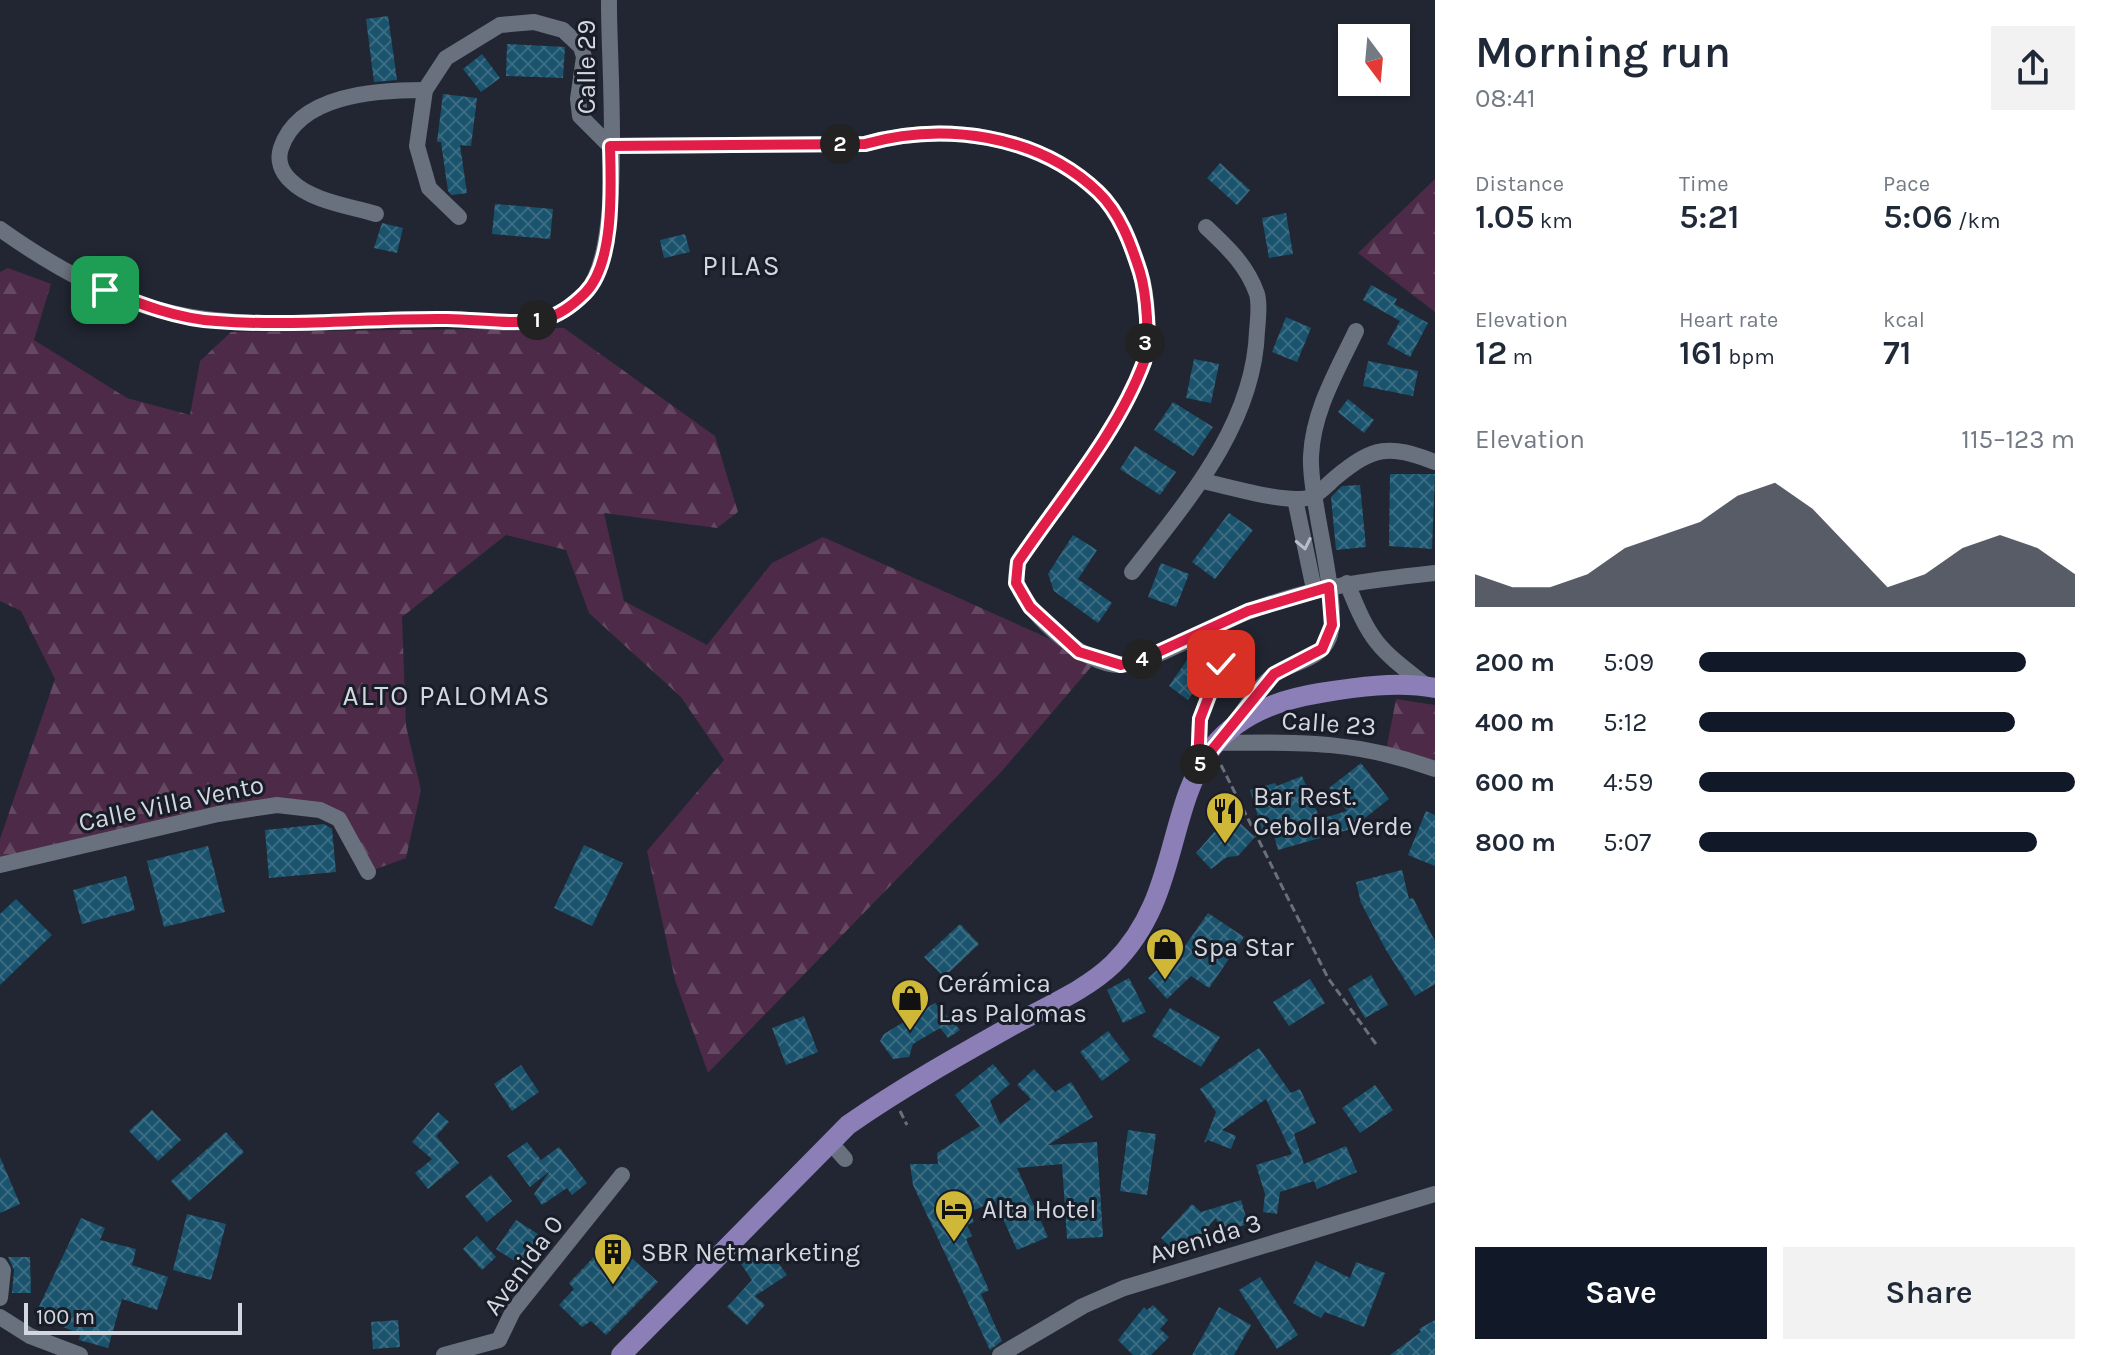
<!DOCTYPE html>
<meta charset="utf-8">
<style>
:root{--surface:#fff;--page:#f2f2f3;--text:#1f2937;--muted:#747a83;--accent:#111827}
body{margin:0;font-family:Karla,sans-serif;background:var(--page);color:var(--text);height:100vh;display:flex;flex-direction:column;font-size:30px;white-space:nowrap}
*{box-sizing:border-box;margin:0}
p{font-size:26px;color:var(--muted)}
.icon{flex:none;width:44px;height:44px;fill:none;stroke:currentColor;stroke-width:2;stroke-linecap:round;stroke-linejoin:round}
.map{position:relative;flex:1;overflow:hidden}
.panel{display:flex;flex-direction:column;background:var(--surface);width:680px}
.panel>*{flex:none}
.needle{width:52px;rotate:164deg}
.buttons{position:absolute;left:1338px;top:24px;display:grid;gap:16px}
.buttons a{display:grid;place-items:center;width:72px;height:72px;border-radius:0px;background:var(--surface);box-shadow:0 2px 6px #0004;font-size:40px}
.scale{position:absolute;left:24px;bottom:20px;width:218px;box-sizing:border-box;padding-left:8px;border:4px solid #d3d7df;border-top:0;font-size:22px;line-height:28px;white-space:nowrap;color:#d3d7df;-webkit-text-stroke:6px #181d28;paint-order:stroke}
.pin{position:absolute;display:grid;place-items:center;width:68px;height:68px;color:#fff;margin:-34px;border-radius:16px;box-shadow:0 4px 12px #0006}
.km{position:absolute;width:40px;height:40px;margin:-20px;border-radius:50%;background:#222;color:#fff;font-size:22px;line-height:40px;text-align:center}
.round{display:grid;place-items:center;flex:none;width:84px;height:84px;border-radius:0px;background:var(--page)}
.overview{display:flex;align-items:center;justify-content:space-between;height:136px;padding:0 40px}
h1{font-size:44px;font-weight:600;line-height:60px}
.metrics{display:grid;grid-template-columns:repeat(3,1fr);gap:12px;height:136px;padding:8px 40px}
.metrics div{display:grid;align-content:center}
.metrics b{font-size:34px;font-weight:600}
.metrics small{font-size:22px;font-weight:400}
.metrics p{font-size:22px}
.chart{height:224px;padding:16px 40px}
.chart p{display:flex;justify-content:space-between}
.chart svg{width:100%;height:144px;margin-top:8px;fill:var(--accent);opacity:.7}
.cta{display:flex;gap:16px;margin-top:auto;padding:16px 40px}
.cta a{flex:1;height:92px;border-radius:0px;background:var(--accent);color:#fff;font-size:32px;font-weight:600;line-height:92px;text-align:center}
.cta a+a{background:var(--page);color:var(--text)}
ul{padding:0 40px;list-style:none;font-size:26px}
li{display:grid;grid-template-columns:128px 96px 1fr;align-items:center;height:60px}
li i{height:20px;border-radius:10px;background:var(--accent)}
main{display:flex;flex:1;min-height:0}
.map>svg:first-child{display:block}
.forest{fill:url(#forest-firs)}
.building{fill:url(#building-cross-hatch)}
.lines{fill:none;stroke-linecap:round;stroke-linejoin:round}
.path{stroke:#6a6f79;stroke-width:3;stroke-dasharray:8 4;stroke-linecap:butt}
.minor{stroke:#69707e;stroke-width:16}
.major{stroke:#8c7eb7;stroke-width:20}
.oneway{stroke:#b8bdc7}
.route-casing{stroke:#fff;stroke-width:16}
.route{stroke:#e11d48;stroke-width:10}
.labels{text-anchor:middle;stroke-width:6;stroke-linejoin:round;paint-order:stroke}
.street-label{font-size:26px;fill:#d3d7df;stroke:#181d28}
.poi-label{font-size:26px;fill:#d3d7df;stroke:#181d28;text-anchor:start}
.neighbourhood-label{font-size:28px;letter-spacing:2px;fill:#d3d7df;stroke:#181d28}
</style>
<main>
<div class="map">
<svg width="1435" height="1355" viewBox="0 0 1435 1355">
<defs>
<pattern id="forest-firs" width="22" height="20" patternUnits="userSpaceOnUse" patternTransform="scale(2)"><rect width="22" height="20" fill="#4c2a48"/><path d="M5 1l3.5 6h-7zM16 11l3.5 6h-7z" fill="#654862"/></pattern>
<pattern id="building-cross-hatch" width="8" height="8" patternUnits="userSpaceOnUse" patternTransform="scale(2)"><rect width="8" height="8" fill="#1a536d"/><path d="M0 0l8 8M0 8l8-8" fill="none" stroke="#3a6b81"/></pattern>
</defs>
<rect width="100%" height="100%" fill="#212632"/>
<g class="forest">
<polygon points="1435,179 1435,312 1358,253"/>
<polygon points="8,268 51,284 34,340 127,398 190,415 200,361 231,332 564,328 715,436 738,512 717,528 604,513 624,601 707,645 772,563 823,537 1097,660 1002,771 708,1073 675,980 647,851 724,760 681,697 589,613 566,550 506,535 402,617 406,726 421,790 406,858 368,872 339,819 277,805 0,865 0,839 55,679 21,611 0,601 0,272"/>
<polygon points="1396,699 1435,705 1435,769 1386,751"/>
</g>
<g class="building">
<polygon points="388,16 397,80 374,82 366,19"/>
<polygon points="507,44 565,47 563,78 506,76"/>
<polygon points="482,54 500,78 481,92 463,69"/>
<polygon points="443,94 477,98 471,146 460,145 467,193 452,195 448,191 441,142 437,142"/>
<polygon points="1220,163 1250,190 1237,205 1207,178"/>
<polygon points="495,204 553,209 550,239 492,234"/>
<polygon points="1286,213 1293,254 1269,258 1262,218"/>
<polygon points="382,223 403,228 397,253 374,248"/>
<polygon points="685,234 690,252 664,258 660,240"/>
<polygon points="1371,285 1397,299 1394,304 1428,323 1410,357 1387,344 1400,321 1363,300"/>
<polygon points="1286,317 1311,328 1297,362 1272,352"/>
<polygon points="1194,359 1219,364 1211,403 1186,398"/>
<polygon points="1368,361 1418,371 1413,396 1363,386"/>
<polygon points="1348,399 1374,420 1364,433 1338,412"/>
<polygon points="1173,402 1213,427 1193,456 1154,430"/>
<polygon points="1135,446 1176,472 1160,495 1120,469"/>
<polygon points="1390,474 1435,474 1432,549 1389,546"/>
<polygon points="1360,485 1366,547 1336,550 1331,497 1342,486"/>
<polygon points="1229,513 1253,530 1215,579 1192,562"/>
<polygon points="1073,535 1097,550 1078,579 1112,603 1098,623 1054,591 1048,574"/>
<polygon points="1161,563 1189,574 1176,607 1148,597"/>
<polygon points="1189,657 1207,670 1188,700 1169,686"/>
<polygon points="1361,763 1389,799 1351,829 1278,850 1270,821 1262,830 1250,790 1275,783 1277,786 1302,776 1320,819 1347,811 1329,788"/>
<polygon points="1426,811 1435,815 1435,866 1408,855"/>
<polygon points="1230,814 1255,837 1238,856 1227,857 1211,869 1196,853"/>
<polygon points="324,824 332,829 336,872 269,878 265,830"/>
<polygon points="584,845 623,863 592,926 554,908"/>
<polygon points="208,846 225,912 164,927 147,861"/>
<polygon points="1402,870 1409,899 1413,898 1435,941 1435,984 1415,996 1386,950 1361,903 1356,882"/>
<polygon points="126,876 135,910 82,924 73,890"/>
<polygon points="16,899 52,935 0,985 0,914"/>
<polygon points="1208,913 1244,937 1209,988 1191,976 1167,999 1148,978 1164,964 1169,969"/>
<polygon points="960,924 979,944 944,977 924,957"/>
<polygon points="1371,975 1388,1005 1365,1018 1348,989"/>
<polygon points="1129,978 1146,1012 1123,1023 1107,990"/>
<polygon points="1310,979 1325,1003 1289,1026 1273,1002"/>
<polygon points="935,1003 960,1030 948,1038 940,1028 913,1044 909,1057 893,1059 880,1041 884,1034"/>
<polygon points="1170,1008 1220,1037 1201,1067 1152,1036"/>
<polygon points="804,1016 818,1052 786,1065 772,1028"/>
<polygon points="1108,1031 1130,1060 1102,1081 1080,1052"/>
<polygon points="1259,1048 1291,1093 1300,1089 1316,1123 1294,1134 1304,1164 1346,1146 1357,1172 1317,1189 1314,1181 1280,1192 1277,1214 1263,1212 1265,1194 1256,1165 1292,1154 1266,1099 1222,1130 1236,1136 1231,1149 1208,1140 1204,1143 1216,1112 1200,1089"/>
<polygon points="993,1064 1010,1084 990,1101 1000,1124 1031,1099 1017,1085 1034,1069 1055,1092 1071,1082 1093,1117 1048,1145 1097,1142 1103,1237 1067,1239 1062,1164 1017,1168 1048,1237 1017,1250 995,1201 970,1212 974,1222 967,1225 972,1236 966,1239 989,1290 981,1294 1002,1341 990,1350 913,1185 910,1164 938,1164 937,1153 980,1126 955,1095"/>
<polygon points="521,1065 539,1092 512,1111 494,1084"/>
<polygon points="1375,1085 1393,1110 1360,1133 1342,1108"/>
<polygon points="152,1110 181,1140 158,1161 129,1131"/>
<polygon points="438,1112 449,1122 436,1136 459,1163 428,1189 415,1173 432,1159 412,1142"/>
<polygon points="1128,1130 1156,1134 1147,1195 1120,1191"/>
<polygon points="226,1132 244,1152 189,1201 171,1181"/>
<polygon points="527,1142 541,1160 559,1147 587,1183 572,1195 567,1188 542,1205 534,1194 550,1171 530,1187 507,1156"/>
<polygon points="0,1157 20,1204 0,1213"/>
<polygon points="491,1175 512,1201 487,1222 465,1196"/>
<polygon points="1241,1200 1248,1224 1220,1232 1216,1218 1181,1257 1161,1238 1192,1204 1201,1212"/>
<polygon points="187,1214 226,1224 211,1280 173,1270"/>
<polygon points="81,1218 105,1228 100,1240 136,1249 132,1265 168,1277 157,1310 122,1299 108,1348 79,1340 80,1334 35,1315"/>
<polygon points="516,1220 541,1236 521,1265 496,1249"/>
<polygon points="477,1236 496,1257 482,1270 463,1249"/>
<polygon points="611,1239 658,1282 606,1335 591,1321 582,1327 559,1305 574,1289 569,1283"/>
<polygon points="767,1247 787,1275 755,1296 765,1305 747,1325 727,1307 752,1280 741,1264"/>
<polygon points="30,1257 31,1293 12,1293 14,1270 8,1257"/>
<polygon points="1316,1261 1350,1278 1356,1262 1385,1273 1364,1327 1325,1312 1321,1318 1293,1303"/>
<polygon points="1260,1277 1298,1335 1277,1349 1239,1290"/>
<polygon points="1153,1305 1168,1320 1160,1329 1169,1337 1151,1355 1133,1355 1118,1340 1144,1307 1147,1310"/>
<polygon points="1219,1307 1251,1325 1234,1355 1192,1355"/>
<polygon points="398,1320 400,1347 373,1349 371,1322"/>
<polygon points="1435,1320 1435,1355 1390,1355 1421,1332 1419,1329"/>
</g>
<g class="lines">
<g class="path">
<polyline points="1221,765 1328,978 1376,1044"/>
<polyline points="900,1111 907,1125"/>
</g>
<g class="minor">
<path d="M610 146 865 144C943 122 1037 134 1098 192 1120 213 1131 243 1140 272 1147 292 1151 341 1144 362 1117 434 1061 498 1018 562 1017 570 1015 579 1018 586 1030 616 1086 666 1120 665 1152 664 1217 623 1250 611 1310 587 1371 580 1435 573"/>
<path d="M376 214C349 206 311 201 291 181 281 172 277 160 281 148 299 94 377 90 425 90"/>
<polyline points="459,217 429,188 417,146 425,90 446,58 500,25 534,22 563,30 581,47 584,57 578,99 580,116 610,146"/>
<path d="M0 229C45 261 96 291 149 307 242 336 353 317 450 319 481 320 515 327 546 318 561 314 576 303 586 292 626 248 608 63 609 0"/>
<path d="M1202 481C1228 486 1287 505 1311 497 1319 494 1328 484 1335 478 1374 446 1388 444 1435 462"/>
<polyline points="1295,499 1314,589"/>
<path d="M1132 572C1186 502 1254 425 1257 331 1258 320 1260 305 1257 294 1247 265 1228 248 1206 227"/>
<path d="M1347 583C1371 644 1378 648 1428 687"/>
<path d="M1236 722C1247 706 1259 685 1275 674 1292 662 1320 660 1329 638 1342 606 1309 501 1311 456 1313 411 1337 371 1356 331"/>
<path d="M1216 743C1299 742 1355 740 1435 769"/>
<polyline points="1198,767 1200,719 1221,664"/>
<polyline points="0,865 218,814 277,805 320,810 339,819 368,872"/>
<polyline points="830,1142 845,1159"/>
<polyline points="0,1265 3,1270 0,1298"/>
<polyline points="0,1317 30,1336 80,1355"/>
<polyline points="444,1355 499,1340 513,1311 622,1175"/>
<polyline points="1000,1355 1083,1306 1124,1288 1435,1194"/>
</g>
<path class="major" d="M621 1355 848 1125C901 1088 958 1056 1015 1024 1047 1006 1086 990 1113 964 1209 870 1138 722 1320 693 1356 687 1398 681 1435 688"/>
</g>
<defs><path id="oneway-chevron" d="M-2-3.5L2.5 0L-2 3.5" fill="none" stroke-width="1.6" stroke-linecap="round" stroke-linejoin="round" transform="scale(2)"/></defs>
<use class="oneway" href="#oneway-chevron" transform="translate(1304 544) rotate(78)"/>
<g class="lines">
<g class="route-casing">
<path id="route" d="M105 290C140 304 178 319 216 321 293 327 371 318 447 319 480 319 513 326 544 319 560 315 574 304 585 293 615 263 611 185 610 146L865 144C943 122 1037 134 1098 192 1120 213 1131 244 1140 272 1146 292 1151 341 1144 362 1117 434 1061 498 1018 562L1016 583 1030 607 1079 652 1121 665 1141 660 1248 611 1329 587 1332 625 1322 649 1274 674 1198 767 1200 719 1221 664"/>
</g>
<use href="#route" class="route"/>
</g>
<defs>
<g id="restaurant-pin" transform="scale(2)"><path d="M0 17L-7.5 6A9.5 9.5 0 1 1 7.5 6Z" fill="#cfb837" stroke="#181d28"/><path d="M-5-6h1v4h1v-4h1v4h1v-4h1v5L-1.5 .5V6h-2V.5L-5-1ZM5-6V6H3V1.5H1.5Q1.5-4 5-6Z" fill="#111"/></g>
<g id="shop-pin" transform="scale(2)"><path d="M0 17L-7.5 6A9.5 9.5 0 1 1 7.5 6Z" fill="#cfb837" stroke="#181d28"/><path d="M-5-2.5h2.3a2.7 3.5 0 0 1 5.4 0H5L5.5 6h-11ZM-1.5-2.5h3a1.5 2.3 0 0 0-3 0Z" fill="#111"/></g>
<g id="hotel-pin" transform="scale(2)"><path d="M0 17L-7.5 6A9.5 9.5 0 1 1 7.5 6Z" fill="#cfb837" stroke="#181d28"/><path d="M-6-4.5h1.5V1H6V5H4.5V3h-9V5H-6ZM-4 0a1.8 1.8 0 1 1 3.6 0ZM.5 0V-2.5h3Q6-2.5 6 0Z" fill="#111"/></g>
<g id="building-pin" transform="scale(2)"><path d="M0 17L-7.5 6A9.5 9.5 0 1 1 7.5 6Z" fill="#cfb837" stroke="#181d28"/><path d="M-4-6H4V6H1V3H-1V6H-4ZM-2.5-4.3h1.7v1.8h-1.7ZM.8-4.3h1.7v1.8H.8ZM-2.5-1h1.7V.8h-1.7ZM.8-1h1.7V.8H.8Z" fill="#111"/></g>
</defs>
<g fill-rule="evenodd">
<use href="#restaurant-pin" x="1225" y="811"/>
<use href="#shop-pin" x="1165" y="947"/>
<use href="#shop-pin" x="910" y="998"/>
<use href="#hotel-pin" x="954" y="1209"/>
<use href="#building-pin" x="613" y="1252"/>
</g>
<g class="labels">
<g class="street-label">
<text transform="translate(586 67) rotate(-90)" y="9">Calle 29</text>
<text transform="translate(1329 723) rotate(4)" y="9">Calle 23</text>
<text transform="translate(171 803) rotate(-12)" y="9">Calle Villa Vento</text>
<text transform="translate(1205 1238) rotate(-17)" y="9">Avenida 3</text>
<text transform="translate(523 1265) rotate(-54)" y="9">Avenida 0</text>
</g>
<g class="poi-label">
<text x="1253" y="805">Bar Rest.<tspan x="1253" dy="30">Cebolla Verde</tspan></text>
<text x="1193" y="956">Spa Star</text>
<text x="938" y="992">Cerámica<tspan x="938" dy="30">Las Palomas</tspan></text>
<text x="982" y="1218">Alta Hotel</text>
<text x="641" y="1261">SBR Netmarketing</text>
</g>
<g class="neighbourhood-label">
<text x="742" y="275">PILAS</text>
<text x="447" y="705">ALTO PALOMAS</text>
</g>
</g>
</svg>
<div class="buttons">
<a><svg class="needle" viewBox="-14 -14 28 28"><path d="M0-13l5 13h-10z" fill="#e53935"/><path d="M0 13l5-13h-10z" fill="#747a83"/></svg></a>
</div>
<div class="scale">100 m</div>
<div class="pin" style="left:105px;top:290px;background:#1e9e55"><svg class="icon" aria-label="arrive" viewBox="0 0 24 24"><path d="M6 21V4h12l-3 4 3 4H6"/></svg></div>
<div class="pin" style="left:1221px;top:664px;background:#d93025"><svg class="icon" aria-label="check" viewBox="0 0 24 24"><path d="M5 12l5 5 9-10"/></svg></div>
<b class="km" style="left:537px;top:320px">1</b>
<b class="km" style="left:840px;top:144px">2</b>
<b class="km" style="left:1145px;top:343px">3</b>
<b class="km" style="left:1142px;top:659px">4</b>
<b class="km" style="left:1200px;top:764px">5</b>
</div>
<section class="panel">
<div class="overview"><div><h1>Morning run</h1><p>08:41</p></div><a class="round"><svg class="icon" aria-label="share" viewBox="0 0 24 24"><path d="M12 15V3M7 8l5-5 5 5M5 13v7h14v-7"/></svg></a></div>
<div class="metrics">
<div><p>Distance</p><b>1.05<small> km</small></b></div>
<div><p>Time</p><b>5:21</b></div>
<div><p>Pace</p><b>5:06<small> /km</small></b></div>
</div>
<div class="metrics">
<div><p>Elevation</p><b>12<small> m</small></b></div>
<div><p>Heart rate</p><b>161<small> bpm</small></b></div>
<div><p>kcal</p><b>71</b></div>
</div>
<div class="chart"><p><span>Elevation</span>115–123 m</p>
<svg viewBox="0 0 160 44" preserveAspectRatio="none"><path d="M0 44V34L10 38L20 38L30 34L40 26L50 22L60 18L70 10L80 6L90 14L100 26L110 38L120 34L130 26L140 22L150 26L160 34V44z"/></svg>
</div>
<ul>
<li><b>200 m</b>5:09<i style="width:87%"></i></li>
<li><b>400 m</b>5:12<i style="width:84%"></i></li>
<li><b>600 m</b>4:59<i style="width:100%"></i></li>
<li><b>800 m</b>5:07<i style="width:90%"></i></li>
</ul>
<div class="cta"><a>Save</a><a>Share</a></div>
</section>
</main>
